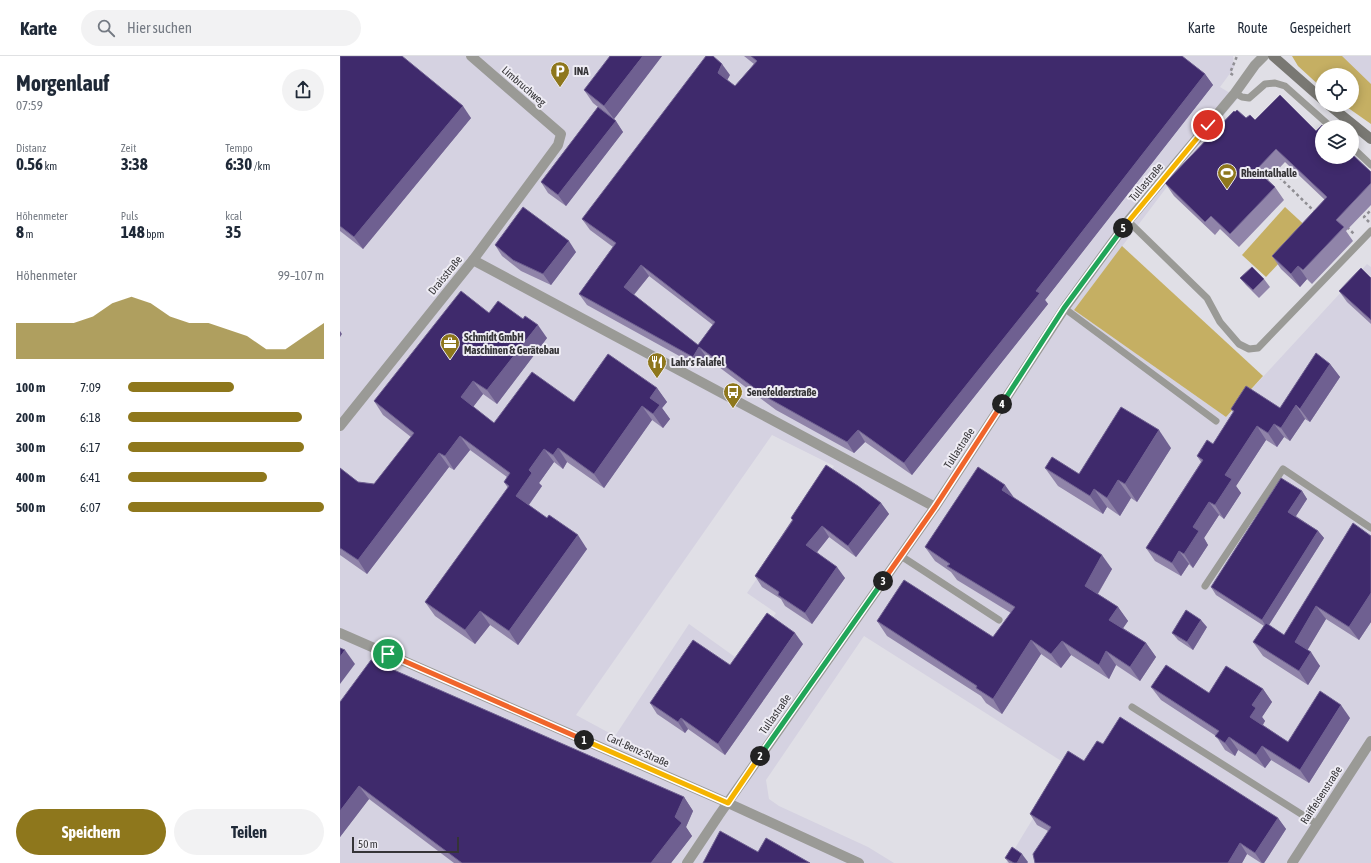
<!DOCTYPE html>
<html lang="de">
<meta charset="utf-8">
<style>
:root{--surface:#fff;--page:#f2f2f3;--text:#1f2937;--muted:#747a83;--line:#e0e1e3;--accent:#8e771c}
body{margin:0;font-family:"Asap Condensed",sans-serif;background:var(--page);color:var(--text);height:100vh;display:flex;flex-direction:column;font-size:15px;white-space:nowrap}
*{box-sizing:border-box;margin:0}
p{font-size:13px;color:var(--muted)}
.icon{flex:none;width:22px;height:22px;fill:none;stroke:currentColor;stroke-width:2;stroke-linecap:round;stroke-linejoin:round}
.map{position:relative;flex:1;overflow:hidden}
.side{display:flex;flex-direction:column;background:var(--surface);width:340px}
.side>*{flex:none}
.fabs{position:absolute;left:975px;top:12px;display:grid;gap:8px}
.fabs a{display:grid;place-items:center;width:44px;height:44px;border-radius:50%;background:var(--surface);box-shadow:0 2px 10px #0003;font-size:20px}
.scale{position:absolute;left:12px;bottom:10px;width:107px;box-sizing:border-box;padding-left:4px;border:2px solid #353437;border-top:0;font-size:11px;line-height:14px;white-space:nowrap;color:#353437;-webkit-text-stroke:3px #eeecf4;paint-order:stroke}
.pin{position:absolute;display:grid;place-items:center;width:34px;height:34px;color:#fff;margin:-17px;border:2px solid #fff;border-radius:50%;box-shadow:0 1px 4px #0007}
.km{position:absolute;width:20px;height:20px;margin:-10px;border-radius:50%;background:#222;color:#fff;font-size:11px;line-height:20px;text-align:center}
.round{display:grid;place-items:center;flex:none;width:42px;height:42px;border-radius:21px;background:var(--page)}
.headline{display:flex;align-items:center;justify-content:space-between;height:68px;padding:0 16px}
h1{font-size:22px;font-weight:700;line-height:30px}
.figures{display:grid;grid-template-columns:repeat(3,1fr);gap:6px;height:68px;padding:4px 16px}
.figures div{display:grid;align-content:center}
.figures b{font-size:17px;font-weight:700}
.figures small{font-size:11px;font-weight:400}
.figures p{font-size:11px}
.chart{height:112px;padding:8px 16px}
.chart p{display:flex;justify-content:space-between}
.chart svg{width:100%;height:72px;margin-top:4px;fill:var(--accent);opacity:.7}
.primary-button{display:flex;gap:8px;margin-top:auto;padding:8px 16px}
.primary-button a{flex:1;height:46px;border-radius:24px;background:var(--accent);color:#fff;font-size:16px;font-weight:700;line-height:46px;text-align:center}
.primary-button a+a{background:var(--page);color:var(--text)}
ul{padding:0 16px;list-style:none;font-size:13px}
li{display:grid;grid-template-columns:64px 48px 1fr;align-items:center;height:30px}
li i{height:10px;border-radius:5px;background:var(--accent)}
header{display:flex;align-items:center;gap:24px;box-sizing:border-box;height:56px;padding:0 20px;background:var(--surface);border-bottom:1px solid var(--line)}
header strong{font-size:19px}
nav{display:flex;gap:22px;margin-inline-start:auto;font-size:14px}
.search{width:280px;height:36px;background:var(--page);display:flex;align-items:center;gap:10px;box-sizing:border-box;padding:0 14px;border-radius:22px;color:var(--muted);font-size:15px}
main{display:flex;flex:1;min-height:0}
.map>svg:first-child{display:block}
.built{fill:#d5d2e1;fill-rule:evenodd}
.green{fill:#c5af63}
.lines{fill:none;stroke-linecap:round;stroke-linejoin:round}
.path{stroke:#8f8e93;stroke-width:2.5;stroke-dasharray:3 3;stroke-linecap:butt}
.service{stroke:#9a9a96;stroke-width:7}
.minor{stroke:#9a9a96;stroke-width:10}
.tertiary{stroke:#9a9a96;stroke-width:10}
.secondary{stroke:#797873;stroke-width:10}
.wall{fill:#9084a9;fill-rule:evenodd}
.shaded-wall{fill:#6f6091}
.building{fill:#3f2a6c;stroke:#6f6091;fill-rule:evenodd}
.split-1-casing{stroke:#fff;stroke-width:8}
.split-2-casing{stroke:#fff;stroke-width:8}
.split-3-casing{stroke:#fff;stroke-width:8}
.split-4-casing{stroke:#fff;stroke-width:8}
.split-5-casing{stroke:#fff;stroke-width:8}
.split-6-casing{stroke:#fff;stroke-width:8}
.split-1{stroke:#f0652b;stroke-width:5}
.split-2{stroke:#f5b400;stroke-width:5}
.split-3{stroke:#22a559;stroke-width:5}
.split-4{stroke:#f0652b;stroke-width:5}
.split-5{stroke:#22a559;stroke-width:5}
.split-6{stroke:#f5b400;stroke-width:5}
.labels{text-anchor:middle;stroke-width:4;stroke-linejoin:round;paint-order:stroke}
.poi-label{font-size:11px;font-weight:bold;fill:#353437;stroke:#eeecf4;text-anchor:start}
.street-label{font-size:11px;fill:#353437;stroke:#eeecf4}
</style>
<header>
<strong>Karte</strong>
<div class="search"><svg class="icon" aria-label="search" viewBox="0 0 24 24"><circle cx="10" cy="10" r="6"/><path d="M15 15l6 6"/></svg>Hier suchen</div>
<nav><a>Karte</a><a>Route</a><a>Gespeichert</a></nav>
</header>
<main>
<section class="side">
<div class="headline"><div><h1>Morgenlauf</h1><p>07:59</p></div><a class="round"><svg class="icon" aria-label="share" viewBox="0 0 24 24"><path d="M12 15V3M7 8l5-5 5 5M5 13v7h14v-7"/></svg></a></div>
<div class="figures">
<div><p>Distanz</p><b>0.56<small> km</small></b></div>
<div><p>Zeit</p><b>3:38</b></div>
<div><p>Tempo</p><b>6:30<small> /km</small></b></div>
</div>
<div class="figures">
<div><p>Höhenmeter</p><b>8<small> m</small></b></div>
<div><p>Puls</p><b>148<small> bpm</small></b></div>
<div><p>kcal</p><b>35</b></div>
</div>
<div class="chart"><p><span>Höhenmeter</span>99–107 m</p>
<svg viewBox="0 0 160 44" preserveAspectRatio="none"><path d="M0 44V22L10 22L20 22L30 22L40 18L50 10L60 6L70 10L80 18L90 22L100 22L110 26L120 30L130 38L140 38L150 30L160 22V44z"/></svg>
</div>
<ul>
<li><b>100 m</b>7:09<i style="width:54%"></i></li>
<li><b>200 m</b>6:18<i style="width:89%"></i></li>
<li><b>300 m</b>6:17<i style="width:90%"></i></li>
<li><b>400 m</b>6:41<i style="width:71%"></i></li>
<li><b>500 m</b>6:07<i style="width:100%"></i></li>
</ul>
<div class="primary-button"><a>Speichern</a><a>Teilen</a></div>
</section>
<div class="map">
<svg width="1031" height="807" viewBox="0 0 1031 807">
<rect width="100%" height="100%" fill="#e0dfe6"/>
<g class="built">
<path d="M0 0H893L894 12 880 31 898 42 851 99 734 254 886 361 1027 208 1031 211V807H666L726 708 524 580 426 724 429 743 439 750 528 791 554 807H0ZM432 379 494 410 407 537 436 557 402 606 349 568 275 680 236 659Z"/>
<polygon points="985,0 1031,0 1031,37 1012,19"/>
</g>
<g class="green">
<polygon points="952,0 1002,0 1031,28 1031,68 1004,49 1012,49 1012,19 982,19 982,32 958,10"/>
<polygon points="945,151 970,174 926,221 902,199"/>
<polygon points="782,190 923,320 886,361 734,254"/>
</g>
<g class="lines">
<g class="path">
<polyline points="893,19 890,17 897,0"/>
<polyline points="935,117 976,157"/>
<polyline points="1029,166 1024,161 1031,154"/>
<polyline points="1007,171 1015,179"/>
</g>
<g class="service">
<polyline points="895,37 902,41 909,42 925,28 935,27 945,30 991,71"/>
<polyline points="1012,91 1031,109"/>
<polyline points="788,165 867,242 880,266 899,288 909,293 918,292 1031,175"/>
<polyline points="724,252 876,365"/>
<polyline points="561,500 659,564"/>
<polyline points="865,530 943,413 1031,472"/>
<polyline points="792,651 977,768"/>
</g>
<g class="minor">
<polyline points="133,204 595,451"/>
<polyline points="0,370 133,204 218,89 221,78 131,0"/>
<polyline points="0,577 388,747 519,807"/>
<polyline points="347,807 379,759 595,451 726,250 788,165 895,37 915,9 924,0"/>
</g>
<polyline class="tertiary" points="952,807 1031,685"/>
<g class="secondary">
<polyline points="933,0 982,43"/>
<polyline points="989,49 1031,83"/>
</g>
</g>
<g class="wall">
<polygon points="0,0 131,62 23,193 0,175"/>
<polygon points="322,0 274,63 283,76 226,150 208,137 201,126 258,51 253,47 244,34"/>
<path d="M404 0H842L865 18 873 29 705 244 708 248 572 419 525 386 514 397 436 354 367 302 361 312 247 249 239 238 273 191 250 174 242 163 390 19 387 24 395 30 414 8ZM309 220 373 269 358 289 294 239Z"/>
<polygon points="895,56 906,62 915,64 976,75 1031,116 1031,149 1006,175 1013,185 972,228 967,223 960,231 941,213 932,200 985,144 945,106 928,124 935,131 944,144 899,191 880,173 875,179 834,140 825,127"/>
<polygon points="155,189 236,196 211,229 181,215 162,200"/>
<polygon points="900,222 924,223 930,231 919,242 906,229"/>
<polygon points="1031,222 1031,268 1007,246 999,235"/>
<polygon points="149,257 183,263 207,282 157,348 143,338 133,351 154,367 234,346 317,332 327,346 322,352 330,363 323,372 312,364 264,432 227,406 223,413 214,406 199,427 202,430 189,449 247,493 178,589 150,569 135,588 95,560 85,546 168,432 164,426 167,421 130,394 114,414 109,411 27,518 0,499 0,412 18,426 34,428 71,381 43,359 34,345"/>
<polygon points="990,308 1000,321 970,366 965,363 950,385 944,381 937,391 926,384 896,430 901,437 884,463 879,459 864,482 868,489 853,512 849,508 841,520 815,505 806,492 861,406 857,400 873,388 893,356 891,353 940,352"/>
<polygon points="831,392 797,446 791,442 780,460 767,451 763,458 718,430 705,412 739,418"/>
<polygon points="962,435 967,443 956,460 978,475 984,482 929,569 944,579 1031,480 1031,566 1019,584 986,563 967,594 980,610 968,629 923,600 913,586 924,570 876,539 871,531"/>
<polygon points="674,442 772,513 758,538 778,551 788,565 783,572 806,587 816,601 800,625 776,609 769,623 731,599 721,612 701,598 662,658 646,647 641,640 547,580 537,565 653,581 671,557 617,524 611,516 595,505 585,491"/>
<polygon points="541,447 549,458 516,501 489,481 477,496 505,522 472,568 445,550 441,543 422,531 415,520 452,464 451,462"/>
<polygon points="867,571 853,594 838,584 832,577"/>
<polygon points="463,588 385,699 348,673 345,677 317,658 310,647 390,609"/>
<polygon points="811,631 869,637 923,633 932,646 922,661 925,665 923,669 948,686 1010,662 969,727 931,704 925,712 898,694 895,700 885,694 876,680 821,644"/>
<polygon points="0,646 344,741 353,755 346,771 352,780 331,807 114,807 29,743 0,781"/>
<polygon points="763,688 938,762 946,773 924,807 921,807 907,798 902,807 695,807 708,775 697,769 690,758 744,705"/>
<polygon points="665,802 688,806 687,807 669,807"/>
</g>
<g class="shaded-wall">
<polygon points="303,0 322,0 274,63 264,50"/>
<polygon points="382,8 390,19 385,28 378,17"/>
<polygon points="865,18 873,29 705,244 708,248 572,419 564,407 696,235"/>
<polygon points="123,50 131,62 23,193 14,181"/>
<polygon points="276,65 283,76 226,150 218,139"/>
<polygon points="229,185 236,196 211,229 203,218"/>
<polygon points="301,209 309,220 291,242 284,231"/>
<polygon points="958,210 967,223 960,231 951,218"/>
<polygon points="198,269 207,282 157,348 147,334"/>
<polygon points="0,275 2,278 0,281"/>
<polygon points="359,291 367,302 361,312 353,301"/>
<polygon points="990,308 1000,321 970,366 960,353"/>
<polygon points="133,325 143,338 130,355 121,341"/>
<polygon points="317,332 327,346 322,352 330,363 323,372 313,358 310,342"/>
<polygon points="956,349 965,363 950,385 941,372"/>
<polygon points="302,350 312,364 264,432 254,418"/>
<polygon points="934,368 944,381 937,391 928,377"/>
<polygon points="917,370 926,384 896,430 901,437 884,463 875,449 885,419"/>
<polygon points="518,374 525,386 514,397 507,386"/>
<polygon points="819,374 831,392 797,446 785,428"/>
<polygon points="120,380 130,394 114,414 105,400"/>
<polygon points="218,392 227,406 223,413 213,399"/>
<polygon points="204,393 214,406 199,427 202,430 185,454 176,440 189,414"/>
<polygon points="99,397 109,411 27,518 18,504"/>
<polygon points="778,424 791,442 780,460 767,442"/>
<polygon points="665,429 675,443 662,434"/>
<polygon points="754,433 767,451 763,458 750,440"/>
<polygon points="962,435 967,443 954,463 948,456"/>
<polygon points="869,446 879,459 864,482 868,489 853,512 844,498 853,471"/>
<polygon points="541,447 549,458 516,501 508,490"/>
<polygon points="482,470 489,481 474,500 466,489"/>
<polygon points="978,475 984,482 927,572 922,564"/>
<polygon points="238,479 247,493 178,589 169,575"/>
<polygon points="839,495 849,508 841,520 832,507"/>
<polygon points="762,499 772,513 754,544 745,530"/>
<polygon points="497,511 505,522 472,568 465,557"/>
<polygon points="1031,537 1031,566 1019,584 1009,571"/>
<polygon points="976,550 986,563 964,600 955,586"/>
<polygon points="778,551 788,565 779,578 769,564"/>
<polygon points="140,555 150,569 135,588 125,574"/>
<polygon points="861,564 867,571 853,594 847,586"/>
<polygon points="455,577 463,588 385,699 378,688"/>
<polygon points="691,584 701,598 662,658 653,643"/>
<polygon points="722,585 731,599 721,612 711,598"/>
<polygon points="806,587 816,601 800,625 790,611"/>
<polygon points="5,594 15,608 0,628 0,601"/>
<polygon points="766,595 776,609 769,623 759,609"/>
<polygon points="971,596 980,610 968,629 959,615"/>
<polygon points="923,633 932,646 922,661 925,665 919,674 910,661 912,649"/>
<polygon points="1001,649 1010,662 969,727 960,714"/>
<polygon points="341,662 348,673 345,677 338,666"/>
<polygon points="889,681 898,694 895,700 885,687"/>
<polygon points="922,690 931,704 925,712 916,699"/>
<polygon points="19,730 29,743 0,781 0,755"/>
<polygon points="344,741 353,755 346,771 352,780 331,807 311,807 335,761"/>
<polygon points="938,762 946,773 924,807 922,807 915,797"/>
<polygon points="900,787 907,798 902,807 888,807"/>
<polygon points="682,798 688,806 687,807 677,807"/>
</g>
<g class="building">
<polygon points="0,0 62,0 123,50 14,181 0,170"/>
<polygon points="270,0 303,0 264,50 244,34"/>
<path d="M366 0H373L382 8 378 17 395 30 417 5 411 0H842L865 18 696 235 700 237 564 407 518 374 507 386 428 342 359 291 353 301 239 238 276 187 242 163ZM301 209 375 266 358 289 284 231Z"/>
<polygon points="940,39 976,75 982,69 984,71 982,71 982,101 1012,101 1012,98 1031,116 1031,127 996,164 1004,171 963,214 958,210 951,218 932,200 987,141 936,93 916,114 935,131 890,178 871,160 865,166 825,127 894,55 895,56 897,54 906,62 910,59 915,64"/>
<polygon points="258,51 276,65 218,139 201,126"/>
<polygon points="183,151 229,185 203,218 173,204 155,189"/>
<polygon points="912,211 924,223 913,234 900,222"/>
<polygon points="1021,212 1031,222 1031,264 999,235"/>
<polygon points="121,235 149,257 158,245 183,263 185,260 198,269 147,334 133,325 121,341 154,367 192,316 234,346 268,298 317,332 310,342 320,349 313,358 302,350 254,418 218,392 213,399 204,393 189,414 192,417 176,440 207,462 209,459 238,479 169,575 140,555 125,574 85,546 169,430 164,426 170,417 120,380 105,400 99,397 18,504 0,492 0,412 18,426 34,428 74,377 34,345"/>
<polygon points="976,297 990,308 960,353 956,349 941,372 934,368 928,377 917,370 885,419 892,423 875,449 869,446 853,471 859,475 844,498 839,495 832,507 806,492 863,404 857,400 867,384 873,388 894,355 891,353 906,330 940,352"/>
<polygon points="781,351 819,374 785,428 778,424 767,442 754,433 750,440 705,412 712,401 739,418"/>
<polygon points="486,409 518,430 541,447 508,490 482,470 466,489 497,511 465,557 438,539 439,536 415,520 453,464 451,462"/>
<polygon points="638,411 665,429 662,434 762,499 745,530 778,551 769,564 806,587 790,611 766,595 759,609 722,585 711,598 691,584 653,643 636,632 637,630 537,565 564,524 653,581 675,551 607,510 610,508 585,491"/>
<polygon points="941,422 962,435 948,456 978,475 922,564 871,531"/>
<polygon points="1013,467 1031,480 1031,537 1009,571 976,550 955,586 971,596 959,615 913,586 926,567 944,579"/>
<polygon points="846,554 861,564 847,586 832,577"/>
<polygon points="427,557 455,577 378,688 341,662 338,666 310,647 353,584 390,609"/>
<polygon points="0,592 5,594 0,601"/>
<polygon points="31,604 344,741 335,761 342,767 311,807 122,807 19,730 0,755 0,646"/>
<polygon points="826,609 869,637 886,610 923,633 912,649 916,652 910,661 948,686 980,635 1001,649 960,714 922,690 916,699 889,681 885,687 875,680 879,675 811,631"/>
<polygon points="780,661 938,762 915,797 900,787 888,807 695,807 693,798 711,771 690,758 728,695 744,705 757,685 763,688"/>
<polygon points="380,775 418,796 426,782 470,807 363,807"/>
<polygon points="672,791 682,798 677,807 674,807 665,802"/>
</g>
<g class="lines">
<g class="split-1-casing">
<polyline id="split-1" points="48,598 244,684"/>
</g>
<g class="split-2-casing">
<polyline id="split-2" points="244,684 388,747 420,700"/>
</g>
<g class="split-3-casing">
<polyline id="split-3" points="420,700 543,525"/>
</g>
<g class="split-4-casing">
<polyline id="split-4" points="543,525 595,451 662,348"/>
</g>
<g class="split-5-casing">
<polyline id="split-5" points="662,348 724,252 783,172"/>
</g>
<g class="split-6-casing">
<polyline id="split-6" points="783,172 868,69"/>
</g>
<use href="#split-1" class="split-1"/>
<use href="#split-2" class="split-2"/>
<use href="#split-3" class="split-3"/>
<use href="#split-4" class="split-4"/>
<use href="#split-5" class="split-5"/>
<use href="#split-6" class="split-6"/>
</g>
<defs>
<g id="parking-pin" transform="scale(1)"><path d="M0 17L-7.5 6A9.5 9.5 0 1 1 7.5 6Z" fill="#8e771c" stroke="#eeecf4"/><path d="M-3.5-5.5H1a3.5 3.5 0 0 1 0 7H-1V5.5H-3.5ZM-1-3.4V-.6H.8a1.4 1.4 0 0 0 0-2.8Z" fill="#fff"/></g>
<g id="stadium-pin" transform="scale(1)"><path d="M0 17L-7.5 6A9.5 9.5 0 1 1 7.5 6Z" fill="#8e771c" stroke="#eeecf4"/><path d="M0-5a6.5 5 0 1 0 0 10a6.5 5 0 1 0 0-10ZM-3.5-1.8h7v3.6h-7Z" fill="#fff"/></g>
<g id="office-pin" transform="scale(1)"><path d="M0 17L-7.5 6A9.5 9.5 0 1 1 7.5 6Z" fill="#8e771c" stroke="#eeecf4"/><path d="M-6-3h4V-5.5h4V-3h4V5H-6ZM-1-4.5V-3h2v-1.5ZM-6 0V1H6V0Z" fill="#fff"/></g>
<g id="restaurant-pin" transform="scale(1)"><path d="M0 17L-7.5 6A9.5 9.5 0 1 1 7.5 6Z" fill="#8e771c" stroke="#eeecf4"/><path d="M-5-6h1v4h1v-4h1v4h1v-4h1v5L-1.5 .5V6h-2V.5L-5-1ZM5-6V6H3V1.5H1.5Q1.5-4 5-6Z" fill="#fff"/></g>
<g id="bus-pin" transform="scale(1)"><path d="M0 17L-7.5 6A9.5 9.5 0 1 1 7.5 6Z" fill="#8e771c" stroke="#eeecf4"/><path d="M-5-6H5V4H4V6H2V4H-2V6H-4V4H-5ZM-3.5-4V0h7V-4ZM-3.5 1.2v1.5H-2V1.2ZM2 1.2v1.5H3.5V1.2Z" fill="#fff"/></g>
</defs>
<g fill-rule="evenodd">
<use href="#parking-pin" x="220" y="15"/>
<use href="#stadium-pin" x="887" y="117"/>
<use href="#office-pin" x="110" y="287"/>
<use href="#restaurant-pin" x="317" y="306"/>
<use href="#bus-pin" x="393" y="336"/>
</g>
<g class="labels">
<g class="poi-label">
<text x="234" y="19">INA</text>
<text x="901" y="121">Rheintalhalle</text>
<text x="124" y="285">Schmidt GmbH<tspan x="124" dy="13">Maschinen &amp; Gerätebau</tspan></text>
<text x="331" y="310">Lahr's Falafel</text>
<text x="407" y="340">Senefelderstraße</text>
</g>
<g class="street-label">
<text transform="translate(184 30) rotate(41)" y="4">Limbruchweg</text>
<text transform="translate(806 126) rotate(-50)" y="4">Tullastraße</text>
<text transform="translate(105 219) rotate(-51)" y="4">Draisstraße</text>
<text transform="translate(619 392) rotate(-57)" y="4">Tullastraße</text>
<text transform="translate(435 658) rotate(-55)" y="4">Tullastraße</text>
<text transform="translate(298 694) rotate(24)" y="4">Carl-Benz-Straße</text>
<text transform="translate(981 739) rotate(-57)" y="4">Raiffeisenstraße</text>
</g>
</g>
</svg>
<div class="fabs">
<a><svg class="icon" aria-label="locate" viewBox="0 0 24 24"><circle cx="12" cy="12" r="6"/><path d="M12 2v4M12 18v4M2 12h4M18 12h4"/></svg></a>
<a><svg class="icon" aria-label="layers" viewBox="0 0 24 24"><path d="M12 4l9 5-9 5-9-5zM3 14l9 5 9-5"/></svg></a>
</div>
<div class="scale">50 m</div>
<div class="pin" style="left:48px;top:598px;background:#1e9e55"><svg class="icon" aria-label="arrive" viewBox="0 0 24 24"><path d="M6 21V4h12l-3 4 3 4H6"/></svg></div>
<div class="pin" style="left:868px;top:69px;background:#d93025"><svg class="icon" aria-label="check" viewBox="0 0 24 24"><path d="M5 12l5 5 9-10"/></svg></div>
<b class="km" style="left:244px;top:684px">1</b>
<b class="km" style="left:420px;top:700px">2</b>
<b class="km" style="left:543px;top:525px">3</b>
<b class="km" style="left:662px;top:348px">4</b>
<b class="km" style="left:783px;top:172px">5</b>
</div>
</main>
